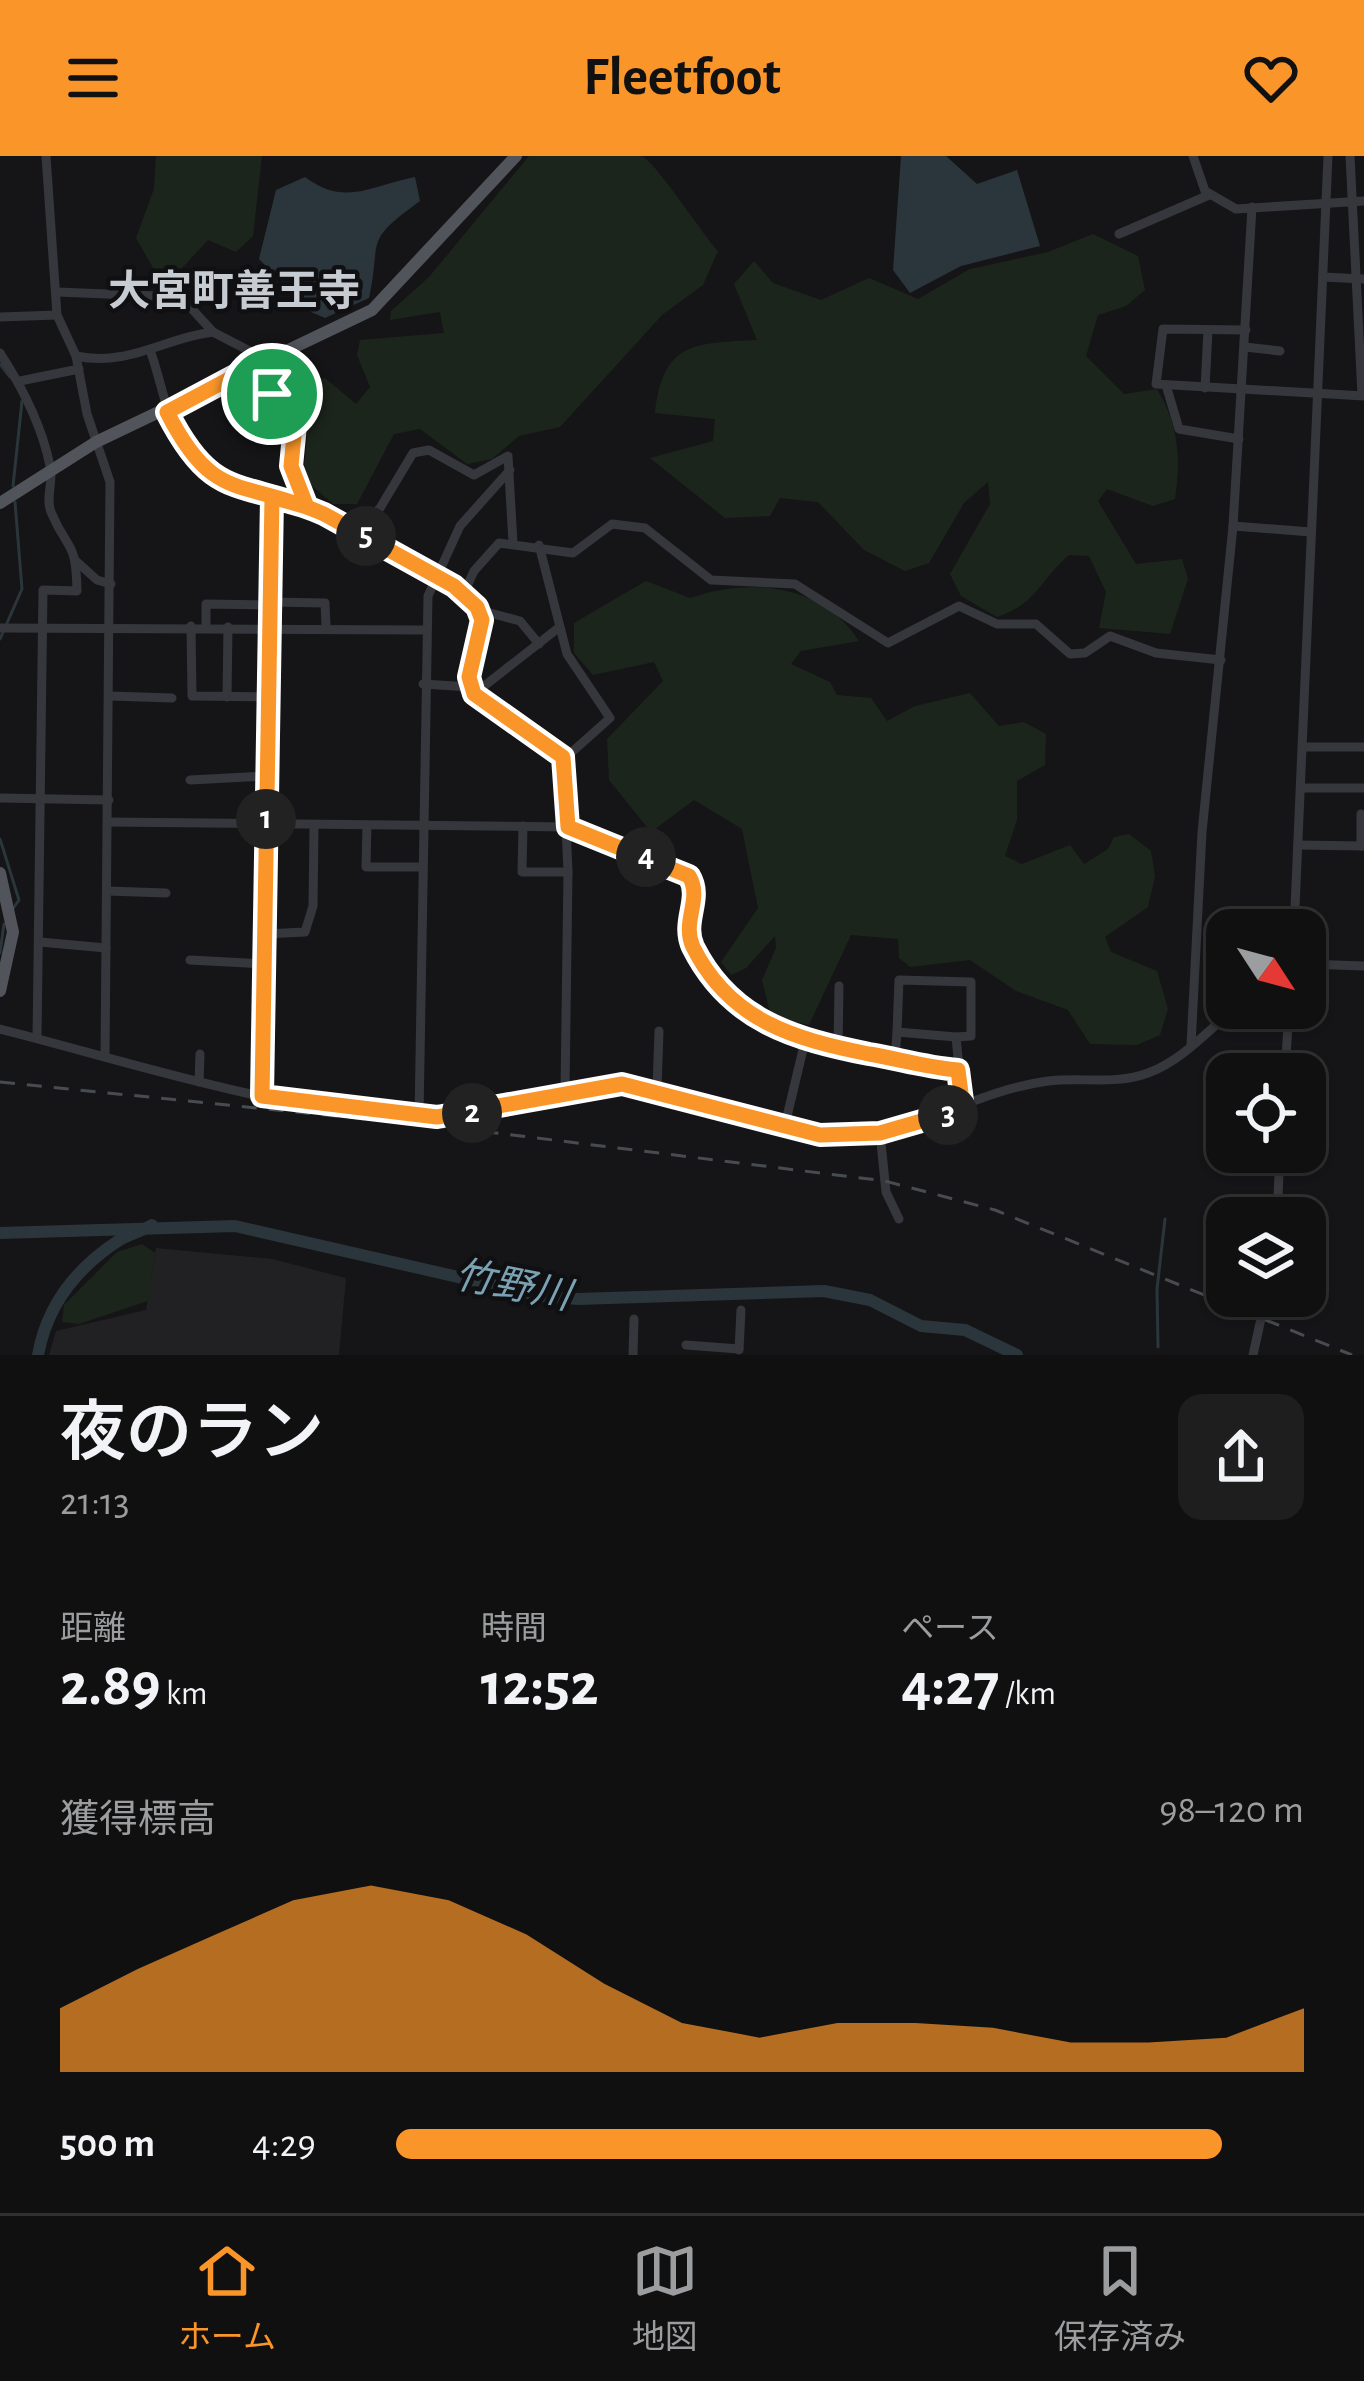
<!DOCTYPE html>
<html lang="ja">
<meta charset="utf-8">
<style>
:root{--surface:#101011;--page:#1e1e1f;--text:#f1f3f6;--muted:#9c9d9f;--line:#303031;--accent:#fa9529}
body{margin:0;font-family:"Alegreya Sans","Noto Sans JP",sans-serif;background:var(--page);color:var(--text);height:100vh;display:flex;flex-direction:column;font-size:45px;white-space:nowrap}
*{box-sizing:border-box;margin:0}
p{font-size:39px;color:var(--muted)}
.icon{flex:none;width:66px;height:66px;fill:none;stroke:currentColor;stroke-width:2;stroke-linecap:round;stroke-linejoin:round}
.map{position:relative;height:1199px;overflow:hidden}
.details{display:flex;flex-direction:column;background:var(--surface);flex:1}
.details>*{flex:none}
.needle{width:78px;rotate:126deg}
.buttons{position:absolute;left:1206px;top:753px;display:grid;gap:24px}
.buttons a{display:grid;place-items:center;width:120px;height:120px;border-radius:24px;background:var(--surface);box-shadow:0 3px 9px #0004,0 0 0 3px var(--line);font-size:60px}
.pin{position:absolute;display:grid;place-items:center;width:102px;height:102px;color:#fff;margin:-51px;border:6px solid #fff;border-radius:50%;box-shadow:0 3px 12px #0007}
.km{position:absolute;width:60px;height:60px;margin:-30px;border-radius:50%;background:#222;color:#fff;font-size:33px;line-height:60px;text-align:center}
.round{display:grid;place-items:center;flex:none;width:126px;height:126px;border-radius:24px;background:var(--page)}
.summary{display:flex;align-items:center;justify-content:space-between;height:204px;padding:0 60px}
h1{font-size:66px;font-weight:600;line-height:90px}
.stats{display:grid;grid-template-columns:repeat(3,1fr);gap:18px;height:204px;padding:12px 60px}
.stats div{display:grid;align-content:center}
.stats b{font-size:60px;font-weight:600}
.stats small{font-size:33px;font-weight:400}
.stats p{font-size:33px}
.chart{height:336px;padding:24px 60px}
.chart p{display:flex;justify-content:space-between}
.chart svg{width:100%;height:216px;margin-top:12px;fill:var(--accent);opacity:.7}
ul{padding:0 60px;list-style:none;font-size:39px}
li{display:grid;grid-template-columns:192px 144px 1fr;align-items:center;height:90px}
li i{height:30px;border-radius:15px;background:var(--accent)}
header{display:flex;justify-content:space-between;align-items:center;height:156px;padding:0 60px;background:var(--accent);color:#111;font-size:54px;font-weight:600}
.menu{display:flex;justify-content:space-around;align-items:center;height:168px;border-top:3px solid var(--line);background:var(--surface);font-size:33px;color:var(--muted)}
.menu a{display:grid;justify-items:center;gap:6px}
.menu .selected{color:var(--accent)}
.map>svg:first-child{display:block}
.built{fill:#212124}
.green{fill:#1c251c}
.water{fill:#2a363b}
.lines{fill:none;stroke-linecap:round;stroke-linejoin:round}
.stream{stroke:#2a363b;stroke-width:3}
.river{stroke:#2a363b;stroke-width:12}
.minor{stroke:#35373c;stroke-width:9}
.major{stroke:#51555b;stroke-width:12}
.rail{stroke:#484c51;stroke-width:3;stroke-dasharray:15 12;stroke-linecap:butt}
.route-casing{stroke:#fff;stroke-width:24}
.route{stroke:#fa9529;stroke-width:15}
.labels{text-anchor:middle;stroke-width:9;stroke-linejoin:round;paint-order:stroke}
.water-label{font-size:39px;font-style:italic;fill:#7ba2b4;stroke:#101012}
.quarter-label{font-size:42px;font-weight:bold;fill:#c7ccd3;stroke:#101012}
</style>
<header><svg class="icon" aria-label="menu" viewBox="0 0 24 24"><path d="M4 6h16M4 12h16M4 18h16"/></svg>Fleetfoot<svg class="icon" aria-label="heart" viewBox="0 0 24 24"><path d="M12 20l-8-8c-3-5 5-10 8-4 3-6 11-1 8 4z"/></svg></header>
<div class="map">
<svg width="1364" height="1199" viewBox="0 0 1364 1199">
<rect width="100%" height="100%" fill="#151517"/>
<polygon class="built" points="156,1092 272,1103 346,1122 339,1199 49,1199 56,1175 146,1154"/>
<g class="green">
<polygon points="156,0 262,0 253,80 236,96 208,84 173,122 160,124 136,82 154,33"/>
<path d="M529 0H642C657 8 700 75 718 95L703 129 662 159 560 271 519 280 492 303 467 308 420 273 394 278 357 348H333L303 322 308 271 286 232 325 222 356 248 370 231 357 199 360 184 444 177 440 156 390 164 391 155 429 121Z"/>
<path d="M1093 78 1138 100 1145 134 1126 150 1098 159 1086 200 1124 238 1157 233C1179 270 1181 301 1175 343L1153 350 1107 333 1098 345 1136 408 1182 403 1188 423 1170 478 1099 472 1106 436 1089 400 1069 399C1038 426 1038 447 997 461L961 440 950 418 990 348 988 326 964 347 929 407 905 415 864 394 818 346 780 342 770 360 725 362 650 302 713 285 715 263 655 257C663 186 694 187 757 184L734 128 754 105 773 127 821 144 869 122 918 143 970 113 1048 96Z"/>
<path d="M646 425 690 442C750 421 823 428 859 485L801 495 791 508 830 526 837 539 871 542 887 565 915 550 970 537 999 570 1024 566 1046 578 1045 609 1017 625V664L1005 700 1022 708 1070 689 1084 708 1108 693 1114 681 1129 678 1151 695 1155 720 1148 751 1105 781 1111 796 1157 815 1168 853 1160 879 1137 889 1090 888 1068 854 1016 835 970 804 910 811 899 802 898 783 851 779 809 869 771 861 762 824 776 792 775 780 746 812 731 819 721 806 758 752 742 673 694 644 651 676 609 624 607 583 663 525 654 506 593 519 574 497V467Z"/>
<polygon points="142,1088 155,1097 148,1145 79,1168 62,1166 64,1149 117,1096"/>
</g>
<g class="water">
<polygon points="901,0 946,0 977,28 1017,14 1040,90 961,110 910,137 893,114"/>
<path d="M305 21C345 51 370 30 415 21L420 45C362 87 382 82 369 142L325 162 311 156 259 103 276 34Z"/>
</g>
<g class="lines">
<g class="stream">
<polyline points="0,208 10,221"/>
<polyline points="13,330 22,245"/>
<polyline points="0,483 22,433 15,346"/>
<polyline points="0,683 19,744 12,754"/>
<polyline points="0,797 4,768"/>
<polyline points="1158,1191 1157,1133 1165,1063"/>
</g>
<g class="river">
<polyline points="0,1077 235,1070 541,1140 578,1143 824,1135 870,1144 921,1170 965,1174 1017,1199"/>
<path d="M38 1199C47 1149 75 1113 118 1085 128 1078 141 1076 152 1069"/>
</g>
<g class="minor">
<polyline points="46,0 57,159 76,200 87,258 110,326 105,901"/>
<polyline points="1193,0 1205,35 1236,53 1364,45"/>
<polyline points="1350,0 1362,239"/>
<polyline points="1119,78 1209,39"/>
<polyline points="1323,121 1364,123"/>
<polyline points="57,136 181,141 213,176 265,203"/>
<polyline points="0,161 57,159"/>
<polyline points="1246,174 1163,173 1156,228 1364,240"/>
<polyline points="1245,191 1280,195"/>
<path d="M0 197C22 231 42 270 50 310 54 325 45 342 51 356 68 397 76 382 77 435L43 434 37 882"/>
<path d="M151 197C164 233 168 278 196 307 224 337 270 338 307 351 343 363 474 429 482 464L470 532C495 564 537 571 563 601L568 716 565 934"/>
<path d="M76 200C128 211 164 182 213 176"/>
<polyline points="259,207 263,225 296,259 291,310 306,350"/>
<polyline points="20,225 79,213"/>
<polyline points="1166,229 1179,273 1239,283"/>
<polyline points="1205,232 1208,174"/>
<polyline points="1233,370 1311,376"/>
<polyline points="358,376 380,352 413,297 429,294 474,319 508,300 513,387"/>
<polyline points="539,389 567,498 610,562 563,604"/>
<polyline points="76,405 97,424 111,428"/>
<polyline points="464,437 474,415 499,387 573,397 612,368 645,372 711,424 795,428 888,487 959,450 997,468 1036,468 1070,498 1085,497 1110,480 1156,497 1221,504"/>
<polyline points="270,446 325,447 326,470"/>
<polyline points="479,454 520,465 539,488"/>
<polyline points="191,470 192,540 269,541"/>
<polyline points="206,471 206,448 269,449"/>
<polyline points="0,472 423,474"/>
<polyline points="423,528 470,531"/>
<polyline points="474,538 557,473"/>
<polyline points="110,540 172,542"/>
<polyline points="227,541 228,471"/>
<polyline points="1303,591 1364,591"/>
<polyline points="190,624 266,620"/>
<polyline points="1301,632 1364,632"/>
<polyline points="0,642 109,644"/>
<polyline points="1361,658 1361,690"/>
<path d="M108 666 568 671 690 720C702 741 682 759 690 782 696 800 710 813 721 828 771 888 823 889 895 903L897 876 956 881 963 954"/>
<polyline points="367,669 366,711 422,711"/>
<polyline points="523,670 522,716 568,716"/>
<polyline points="1298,689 1364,690"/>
<polyline points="107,735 166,737"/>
<polyline points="1294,774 1328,0"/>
<polyline points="265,778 305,776 313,750 314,670"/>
<polyline points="40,786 106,792"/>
<polyline points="190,804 265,808"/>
<polyline points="1305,808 1364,810"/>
<path d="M0 873C143 909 288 960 437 961 501 961 561 923 626 928 692 934 752 973 819 979 909 986 967 936 1048 925 1081 921 1116 929 1148 917 1181 905 1208 875 1235 852"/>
<polyline points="897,876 899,824 971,826 971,880 956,881"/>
<polyline points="1191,889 1202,676 1233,370 1252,51"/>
<polyline points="838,892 839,830"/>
<polyline points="895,903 958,914"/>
<polyline points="1285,918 1289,852"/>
<polyline points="199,926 200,898"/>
<polyline points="657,933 659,875"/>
<polyline points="263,940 272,341"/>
<polyline points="419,960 428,440 460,370 510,314"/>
<polyline points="784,973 805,885"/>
<polyline points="880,977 886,1036 899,1063"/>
<polyline points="1277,1062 1280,996"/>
<polyline points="686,1189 739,1193"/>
<polyline points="739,1194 741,1154"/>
<polyline points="633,1199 634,1163"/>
<polyline points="1253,1199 1266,1140"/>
</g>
<g class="major">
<polyline points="0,347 96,286 372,154 516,0"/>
<polyline points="0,717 13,776 0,835"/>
</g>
<polyline class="rail" points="0,926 464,973 885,1025 995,1054 1352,1199"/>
</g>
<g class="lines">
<g class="route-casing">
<path id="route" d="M272 238 296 259 291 310 307 351 272 341 262 940 437 961 622 928 820 979 880 977 963 953 958 914C924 911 899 903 869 898 794 883 730 865 693 791 681 765 703 743 689 720L568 671 563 601 474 538 469 521 482 464 477 451 454 430 324 358C242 322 214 349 167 256L259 207 272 238"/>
</g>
<use href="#route" class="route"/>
</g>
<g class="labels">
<g class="water-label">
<text transform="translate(513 1128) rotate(11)" y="14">竹野川</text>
</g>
<g class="quarter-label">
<text x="234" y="149">大宮町善王寺</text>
</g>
</g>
</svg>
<div class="buttons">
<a><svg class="needle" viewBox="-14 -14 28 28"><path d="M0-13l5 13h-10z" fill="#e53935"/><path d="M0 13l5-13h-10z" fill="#9c9d9f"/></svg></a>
<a><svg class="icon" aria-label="locate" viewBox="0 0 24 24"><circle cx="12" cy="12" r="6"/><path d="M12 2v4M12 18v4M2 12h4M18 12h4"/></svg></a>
<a><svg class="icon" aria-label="layers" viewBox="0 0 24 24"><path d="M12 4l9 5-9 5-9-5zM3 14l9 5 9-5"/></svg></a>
</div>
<div class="pin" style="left:272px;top:238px;background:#1e9e55"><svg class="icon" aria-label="arrive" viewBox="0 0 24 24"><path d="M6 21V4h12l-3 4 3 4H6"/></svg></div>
<b class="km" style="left:266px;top:663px">1</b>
<b class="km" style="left:472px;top:957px">2</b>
<b class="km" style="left:948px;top:959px">3</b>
<b class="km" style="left:646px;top:701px">4</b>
<b class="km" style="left:366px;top:380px">5</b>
</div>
<section class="details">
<div class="summary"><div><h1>夜のラン</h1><p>21:13</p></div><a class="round"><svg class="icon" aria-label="share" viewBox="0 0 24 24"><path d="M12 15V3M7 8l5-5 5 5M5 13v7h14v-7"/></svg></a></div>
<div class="stats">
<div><p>距離</p><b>2.89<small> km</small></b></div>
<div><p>時間</p><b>12:52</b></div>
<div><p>ペース</p><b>4:27<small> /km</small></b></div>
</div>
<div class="chart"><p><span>獲得標高</span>98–120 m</p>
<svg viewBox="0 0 160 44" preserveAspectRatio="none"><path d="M0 44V31L10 23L20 16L30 9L40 6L50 9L60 16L70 26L80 34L90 37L100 34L110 34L120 35L130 38L140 38L150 37L160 31V44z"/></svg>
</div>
<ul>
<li><b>500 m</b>4:29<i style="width:91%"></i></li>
</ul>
</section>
<nav class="menu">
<a class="selected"><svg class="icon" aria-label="home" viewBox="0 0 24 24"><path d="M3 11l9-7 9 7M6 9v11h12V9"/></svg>ホーム</a>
<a><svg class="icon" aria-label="map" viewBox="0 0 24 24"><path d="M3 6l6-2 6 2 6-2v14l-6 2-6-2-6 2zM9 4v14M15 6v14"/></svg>地図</a>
<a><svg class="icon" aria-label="saved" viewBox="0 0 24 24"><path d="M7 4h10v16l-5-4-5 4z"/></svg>保存済み</a>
</nav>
